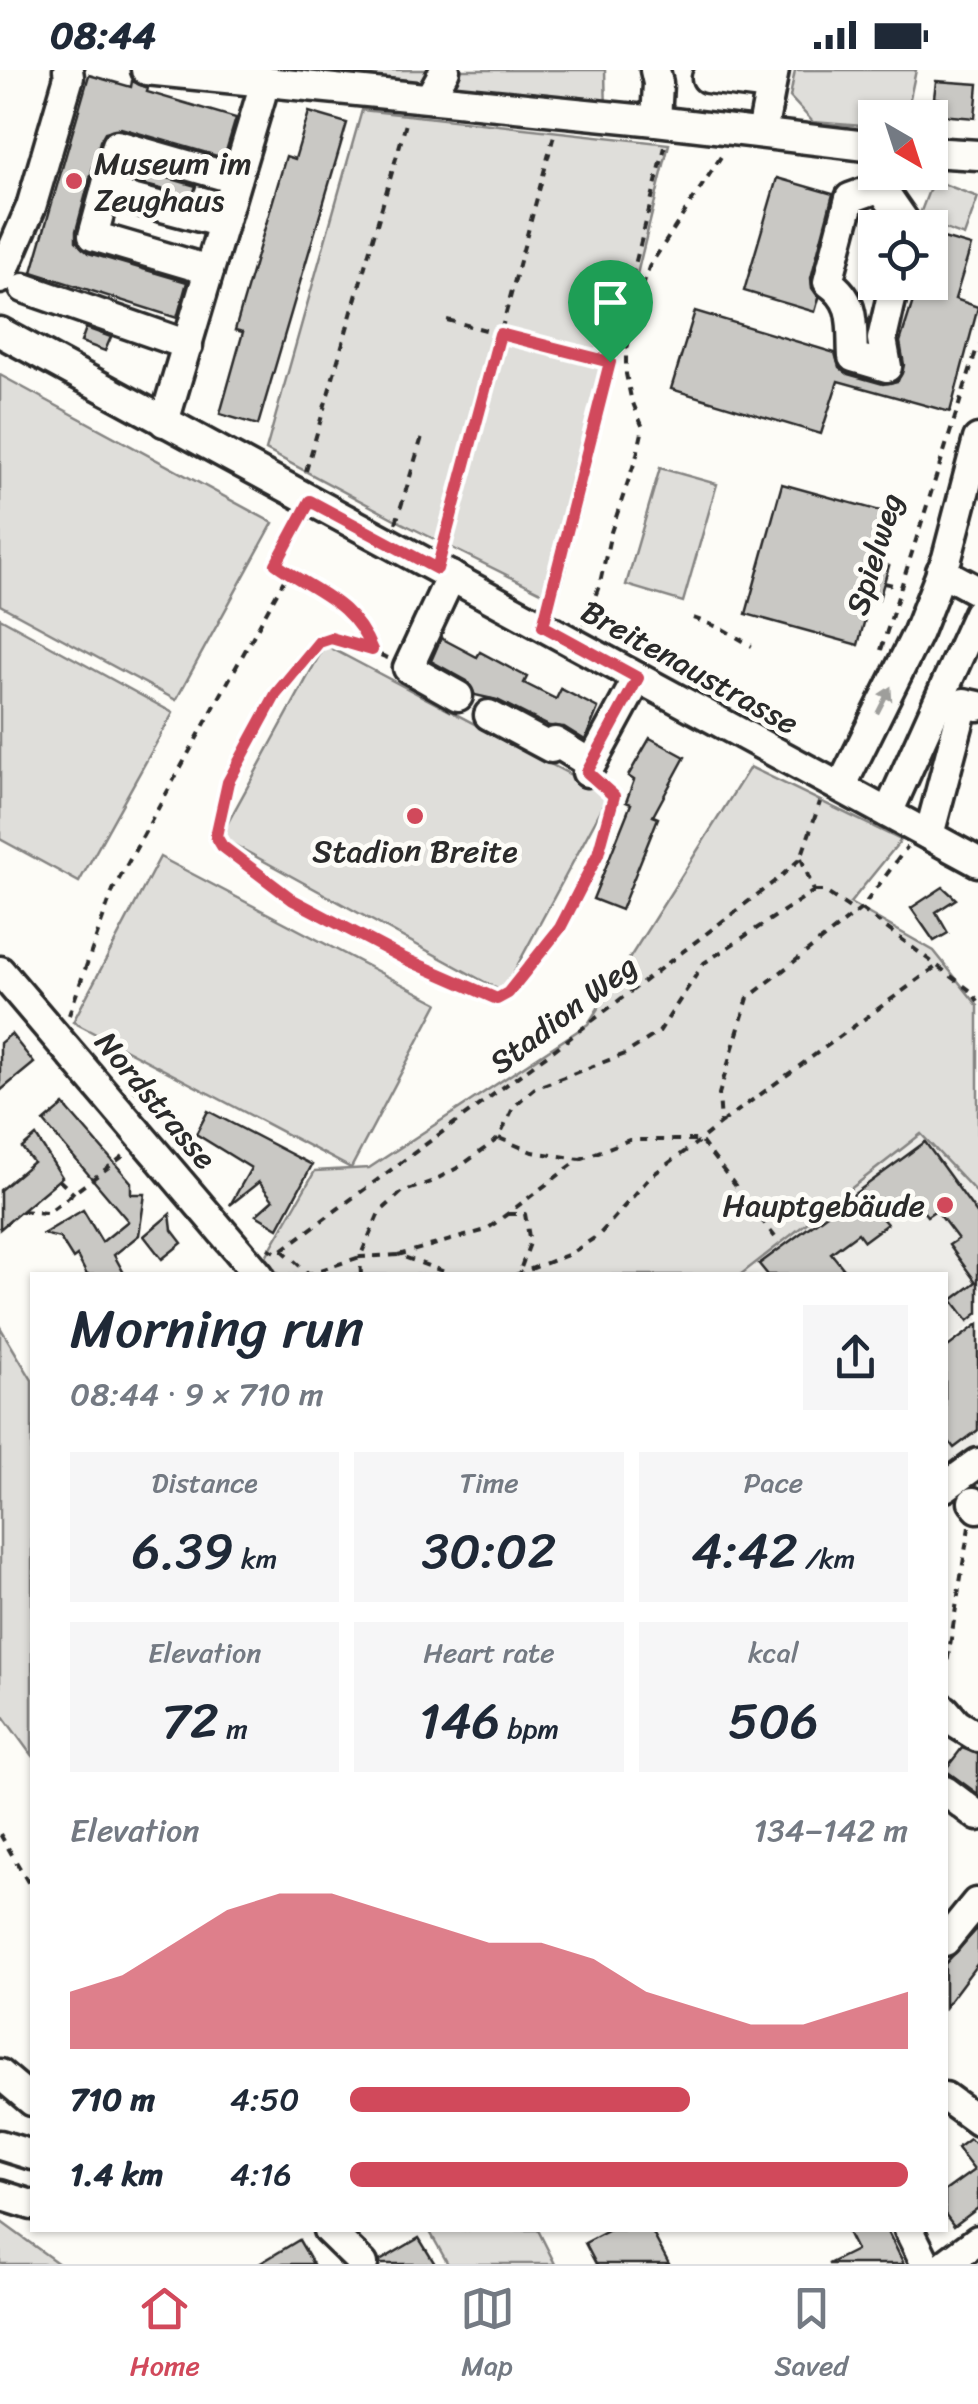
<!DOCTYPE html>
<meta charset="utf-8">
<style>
:root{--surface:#fff;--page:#f6f6f7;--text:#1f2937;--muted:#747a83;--line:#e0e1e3;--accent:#d1495b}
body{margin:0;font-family:Sriracha,sans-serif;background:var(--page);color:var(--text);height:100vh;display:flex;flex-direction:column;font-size:38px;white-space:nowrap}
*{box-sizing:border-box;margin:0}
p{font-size:32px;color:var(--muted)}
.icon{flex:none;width:55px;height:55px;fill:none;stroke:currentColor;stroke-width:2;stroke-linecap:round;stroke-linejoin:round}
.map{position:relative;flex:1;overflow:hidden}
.drawer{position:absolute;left:30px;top:1202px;width:918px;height:960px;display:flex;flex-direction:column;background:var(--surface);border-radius:0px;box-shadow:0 2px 8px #0004}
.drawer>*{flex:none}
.needle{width:65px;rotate:141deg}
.tools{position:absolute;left:858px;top:30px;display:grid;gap:20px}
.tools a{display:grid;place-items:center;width:90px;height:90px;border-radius:0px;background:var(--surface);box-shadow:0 2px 8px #0004;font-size:50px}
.pin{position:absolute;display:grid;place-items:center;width:85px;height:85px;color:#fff;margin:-102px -42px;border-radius:50% 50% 50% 0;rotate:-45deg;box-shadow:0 0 10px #0007}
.pin .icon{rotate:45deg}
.round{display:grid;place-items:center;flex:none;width:105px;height:105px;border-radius:0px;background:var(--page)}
.headline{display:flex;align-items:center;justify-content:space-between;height:170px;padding:0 40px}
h1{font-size:55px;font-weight:600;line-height:75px}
.figures{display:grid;grid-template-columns:repeat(3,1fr);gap:15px;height:170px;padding:10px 40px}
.figures div{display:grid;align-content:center;border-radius:0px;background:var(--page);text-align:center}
.figures b{font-size:50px;font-weight:600}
.figures small{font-size:28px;font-weight:400}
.figures p{font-size:28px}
.chart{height:280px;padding:20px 40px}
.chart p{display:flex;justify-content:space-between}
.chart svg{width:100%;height:180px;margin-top:10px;fill:var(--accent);opacity:.7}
ul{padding:0 40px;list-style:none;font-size:32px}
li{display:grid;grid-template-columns:160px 120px 1fr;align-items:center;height:75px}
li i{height:25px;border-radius:12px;background:var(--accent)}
.status{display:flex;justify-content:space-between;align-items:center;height:70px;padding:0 50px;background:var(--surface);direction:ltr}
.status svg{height:28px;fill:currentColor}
.tab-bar{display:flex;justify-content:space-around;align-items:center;height:140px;border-top:2px solid var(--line);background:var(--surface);font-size:28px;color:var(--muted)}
.tab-bar a{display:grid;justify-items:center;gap:5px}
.tab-bar .on{color:var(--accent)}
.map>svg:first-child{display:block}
.built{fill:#edece8}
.green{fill:#dfdeda;stroke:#858482;stroke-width:2.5}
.building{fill:#c9c8c4;stroke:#2b2b2b;stroke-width:2.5}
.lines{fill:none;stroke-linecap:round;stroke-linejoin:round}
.minor-casing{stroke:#2b2b2b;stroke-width:35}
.path{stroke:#2b2b2b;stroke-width:4;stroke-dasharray:8 8;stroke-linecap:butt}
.minor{stroke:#fdfcf7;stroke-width:28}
.oneway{fill:#9e9e9b}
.route-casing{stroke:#fff;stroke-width:20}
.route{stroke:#d1495b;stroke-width:12}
.poi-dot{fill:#d1495b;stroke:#fdfcf7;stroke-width:4}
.labels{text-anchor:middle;stroke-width:10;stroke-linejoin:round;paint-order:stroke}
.poi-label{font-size:32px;fill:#2b2b2b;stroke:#fdfcf7;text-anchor:start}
.street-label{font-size:32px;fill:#2b2b2b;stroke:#fdfcf7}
</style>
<div class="status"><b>08:44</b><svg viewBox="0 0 49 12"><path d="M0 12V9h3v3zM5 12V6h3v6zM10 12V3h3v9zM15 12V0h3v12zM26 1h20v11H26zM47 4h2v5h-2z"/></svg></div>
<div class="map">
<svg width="978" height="2194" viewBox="0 0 978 2194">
<rect width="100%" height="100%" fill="#fdfcf7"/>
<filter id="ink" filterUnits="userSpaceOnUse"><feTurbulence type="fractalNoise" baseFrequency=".01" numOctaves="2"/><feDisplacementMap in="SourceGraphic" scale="20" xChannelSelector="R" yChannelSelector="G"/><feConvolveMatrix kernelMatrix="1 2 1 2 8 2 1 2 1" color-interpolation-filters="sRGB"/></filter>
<g filter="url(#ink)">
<polygon class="built" points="913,997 978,1072 978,1250 948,1273 978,1316 978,1421 960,1397 945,1408 945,1205 647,1205"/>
<g class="green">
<polygon points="306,0 605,0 606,45 321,18"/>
<polygon points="795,0 916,0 906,47 875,48 875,57 813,52 790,27"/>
<polygon points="362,40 669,74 557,530 402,453 266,380"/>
<polygon points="933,110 978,127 964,166 918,149"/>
<polygon points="0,305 273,453 176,630 0,535"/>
<polygon points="660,398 717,414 683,532 626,515"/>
<polygon points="0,548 173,643 79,812 0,769"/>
<polygon points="325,575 609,725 503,922 220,767"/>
<polygon points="750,697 901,770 850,833 934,881 978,936 978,1124 921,1064 740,1205 279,1205 265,1188 315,1101 369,1098 588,954"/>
<polygon points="160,787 438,933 351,1098 73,952"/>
<polygon points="0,1257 32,1310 32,1686 0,1642"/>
<polygon points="0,2151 59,2194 0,2194"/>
<polygon points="429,2160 538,2160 555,2194 448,2194"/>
</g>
<g class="building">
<polygon points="89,5 131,17 132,11 148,18 147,22 236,48 224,88 121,58 105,62 100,71 76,161 76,171 88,183 187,212 177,248 32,202"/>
<polygon points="936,11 978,14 975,48 940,45 941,29 934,28"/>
<polygon points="309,42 347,53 258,355 220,344 243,262 235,260 286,86 295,89"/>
<polygon points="130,97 196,116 192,127 126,110"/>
<polygon points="777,108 833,124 811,208 812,218 819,228 815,242 744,221"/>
<polygon points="933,165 971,176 955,229 978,237 950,342 838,311 821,364 671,319 695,241 835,283 839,297 848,304 883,314 898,311 904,295 900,272 919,212 930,212"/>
<polygon points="86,258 111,267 105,281 81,272"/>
<polygon points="782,414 895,445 881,494 889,496 879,529 871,527 858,575 746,544"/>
<polygon points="441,568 477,587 480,582 527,607 524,613 556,629 561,619 598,638 585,670 564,657 549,656 497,630 475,625 467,611 431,591"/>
<polygon points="650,668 685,687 653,746 658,748 621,840 593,829 631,734 626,732 634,710 628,706"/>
<polygon points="943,817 956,829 936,842 948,863 934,871 911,838"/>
<polygon points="11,964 34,993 0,1021 0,973"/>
<polygon points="64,1035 131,1112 131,1124 145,1124 139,1165 114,1185 125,1205 87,1205 77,1186 73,1189 60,1168 43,1164 83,1140 102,1172 128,1151 44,1052"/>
<polygon points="208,1041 312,1095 278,1158 256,1145 273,1130 259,1112 230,1135 251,1098 196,1064"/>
<polygon points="36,1066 62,1107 0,1159 0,1120 33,1092 22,1078"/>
<polygon points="925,1072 978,1145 978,1243 968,1251 952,1230 976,1212 949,1175 958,1169 936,1140 927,1146 910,1124 880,1146 887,1154 864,1171 858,1163 831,1183 843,1198 833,1205 768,1205 759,1194"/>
<polygon points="170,1144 172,1160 182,1173 162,1189 144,1166"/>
<polygon points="978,1254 978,1360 954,1378 945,1366 945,1279"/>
<polygon points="962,1678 978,1684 978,1724 945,1700"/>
<polygon points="978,1858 978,1893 945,1937 945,1894"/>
<polygon points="969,2069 978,2075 978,2138 954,2156 945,2144 945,2121 974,2100 957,2078"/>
<polygon points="610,2160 651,2160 669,2194 596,2194 585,2173"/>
<polygon points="846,2160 887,2160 904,2194 828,2194 856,2180"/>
<polygon points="419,2168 435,2194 380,2194 380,2191"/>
<polygon points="299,2170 313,2194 259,2194"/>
</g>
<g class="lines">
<g class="minor-casing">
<g id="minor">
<polyline points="146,0 656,51 875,77"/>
<polyline points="655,0 658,13 656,51"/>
<polyline points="707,8 770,16"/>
<polyline points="430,27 445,0"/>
<polyline points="762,63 774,0"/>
<polyline points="930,82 978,85"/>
<polyline points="105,122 93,166 209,200"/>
<polyline points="223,153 105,122 117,75 236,109"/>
<polyline points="0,209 31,137 69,7 68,0"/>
<path d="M895 212 882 269 887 297 853 287C851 255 857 232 828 212L850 128 875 119 884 122 909 158"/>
<polyline points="24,218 188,275"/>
<polyline points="0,262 978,792"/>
<polyline points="164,352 261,26 263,11"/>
<polyline points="941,501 978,521"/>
<polyline points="451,506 408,598 458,626"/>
<polyline points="489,645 551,678 555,672 591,694"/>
<polyline points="587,702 638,608"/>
<polyline points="841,717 918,562 947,488 978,369"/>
<polyline points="888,743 978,543"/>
<polyline points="929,765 964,633 978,636"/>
<polyline points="0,901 259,1205"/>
<polyline points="945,1417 978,1393"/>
<polyline points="973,1432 978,1438"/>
<polyline points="945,1640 957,1654 978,1667"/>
<polyline points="945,1721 978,1746"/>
<polyline points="945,1871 976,1833"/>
<polyline points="0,2004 32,2031"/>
<polyline points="945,2027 978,2051"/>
<polyline points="0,2075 32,2085"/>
<polyline points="0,2125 32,2135"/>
<polyline points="328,2160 363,2194"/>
<polyline points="909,2160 926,2194"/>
<polyline points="946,2194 978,2170"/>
</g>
</g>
<g class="path">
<polyline points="447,250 610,292"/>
<polyline points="306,401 407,50"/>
<polyline points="299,452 276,494 331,528 362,556 372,579"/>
<polyline points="396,453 422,367"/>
<polyline points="443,476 554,65"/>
<polyline points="884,513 902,517"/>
<polyline points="549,533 665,77"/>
<polyline points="693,548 721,558 752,576"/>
<polyline points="585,555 600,513 611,462 637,385 643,358 631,328 626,304 626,284 636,239 649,197 724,82"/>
<polyline points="881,580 978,275"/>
<polyline points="388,588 331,567 319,572 276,624 229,712 215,766 222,776 293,830 403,888 497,929 508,923 560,858 598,784 614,726 605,718"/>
<polyline points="801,788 814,821"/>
<polyline points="814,821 824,821 857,843"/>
<polyline points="861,839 971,921 978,931"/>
<polyline points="69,945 113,820 288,503"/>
<polyline points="133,1019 153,1034"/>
<polyline points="721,1053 937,896"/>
<polyline points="499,1068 532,1082 580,1089"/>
<polyline points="59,1110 74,1124"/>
<polyline points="22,1141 47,1143 126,1084"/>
<polyline points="508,1144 525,1144 530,1173 519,1203"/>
<polyline points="775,1167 700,1070 721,1053 719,1024 748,928 861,839 907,777"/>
<polyline points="268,1178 275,1182 282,1180 558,977 779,808 801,788 820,732"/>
<polyline points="282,1180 309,1204 360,1187 379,1143 402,1122 431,1112 461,1096 499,1068 514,1036 535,1018 625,984 659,962 704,893 814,821"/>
<polyline points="398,1185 486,1160 580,1089 629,1070 700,1070"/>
<polyline points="361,1205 360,1187 398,1185 453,1205"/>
<polyline points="515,1205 570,1184 599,1165 651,1106 698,1072"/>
<polyline points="945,1606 969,1457"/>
<polyline points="0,1764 32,1819"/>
</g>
<use href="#minor" class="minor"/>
</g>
<defs><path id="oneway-solid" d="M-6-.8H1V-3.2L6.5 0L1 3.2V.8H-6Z" transform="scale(2.5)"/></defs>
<use class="oneway" href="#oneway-solid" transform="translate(884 630) rotate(-63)"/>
</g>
<g class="lines" filter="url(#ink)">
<g class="route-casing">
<path id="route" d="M500 264 610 292 543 556 638 608 587 702 614 726 598 784 560 858 508 923 497 929 403 888 293 830 222 776 216 766 228 712 276 624 319 572 331 568 372 580C352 530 316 523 276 494L310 431 437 499Z"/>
</g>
<use href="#route" class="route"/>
</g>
<g class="poi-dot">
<circle cx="74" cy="111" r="10"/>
<circle cx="415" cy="746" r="10"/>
<circle cx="945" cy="1135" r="10"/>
</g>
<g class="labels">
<g class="poi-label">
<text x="94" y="104">Museum im<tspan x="94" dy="37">Zeughaus</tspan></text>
<text x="415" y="792" text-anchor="middle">Stadion Breite</text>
<text x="925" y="1146" text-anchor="end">Hauptgebäude</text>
</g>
<g class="street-label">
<text transform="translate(874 484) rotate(-73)" y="11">Spielweg</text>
<text transform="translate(690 597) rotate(29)" y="11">Breitenaustrasse</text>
<text transform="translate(563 944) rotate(-37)" y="11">Stadion Weg</text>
<text transform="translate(156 1030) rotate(50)" y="11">Nordstrasse</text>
</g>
</g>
</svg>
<div class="tools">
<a><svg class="needle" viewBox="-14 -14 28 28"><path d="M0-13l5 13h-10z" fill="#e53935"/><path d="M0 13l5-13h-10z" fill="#747a83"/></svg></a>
<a><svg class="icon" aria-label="locate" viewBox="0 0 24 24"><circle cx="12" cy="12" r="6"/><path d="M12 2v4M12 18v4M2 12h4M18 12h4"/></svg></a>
</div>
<div class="pin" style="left:610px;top:292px;background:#1e9e55"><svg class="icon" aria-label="arrive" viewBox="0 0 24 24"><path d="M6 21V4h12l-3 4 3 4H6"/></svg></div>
<section class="drawer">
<div class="headline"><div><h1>Morning run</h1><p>08:44 · 9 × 710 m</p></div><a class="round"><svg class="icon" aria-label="share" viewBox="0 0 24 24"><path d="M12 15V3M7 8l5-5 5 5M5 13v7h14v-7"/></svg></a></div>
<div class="figures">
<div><p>Distance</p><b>6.39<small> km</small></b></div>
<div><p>Time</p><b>30:02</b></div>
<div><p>Pace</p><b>4:42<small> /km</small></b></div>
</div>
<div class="figures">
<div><p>Elevation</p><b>72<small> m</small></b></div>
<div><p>Heart rate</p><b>146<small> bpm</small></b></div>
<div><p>kcal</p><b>506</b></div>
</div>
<div class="chart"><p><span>Elevation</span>134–142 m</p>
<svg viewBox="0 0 160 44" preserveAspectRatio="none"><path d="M0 44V30L10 26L20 18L30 10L40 6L50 6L60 10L70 14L80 18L90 18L100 22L110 30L120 34L130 38L140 38L150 34L160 30V44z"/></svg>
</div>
<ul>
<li><b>710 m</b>4:50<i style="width:61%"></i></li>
<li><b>1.4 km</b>4:16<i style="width:100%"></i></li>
</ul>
</section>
</div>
<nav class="tab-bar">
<a class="on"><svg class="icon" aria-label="home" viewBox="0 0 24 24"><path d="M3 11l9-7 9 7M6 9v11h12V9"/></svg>Home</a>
<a><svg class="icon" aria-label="map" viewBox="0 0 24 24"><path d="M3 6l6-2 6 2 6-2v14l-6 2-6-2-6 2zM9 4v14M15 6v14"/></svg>Map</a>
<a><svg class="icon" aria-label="saved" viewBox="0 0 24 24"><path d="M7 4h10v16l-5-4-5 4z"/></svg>Saved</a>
</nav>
